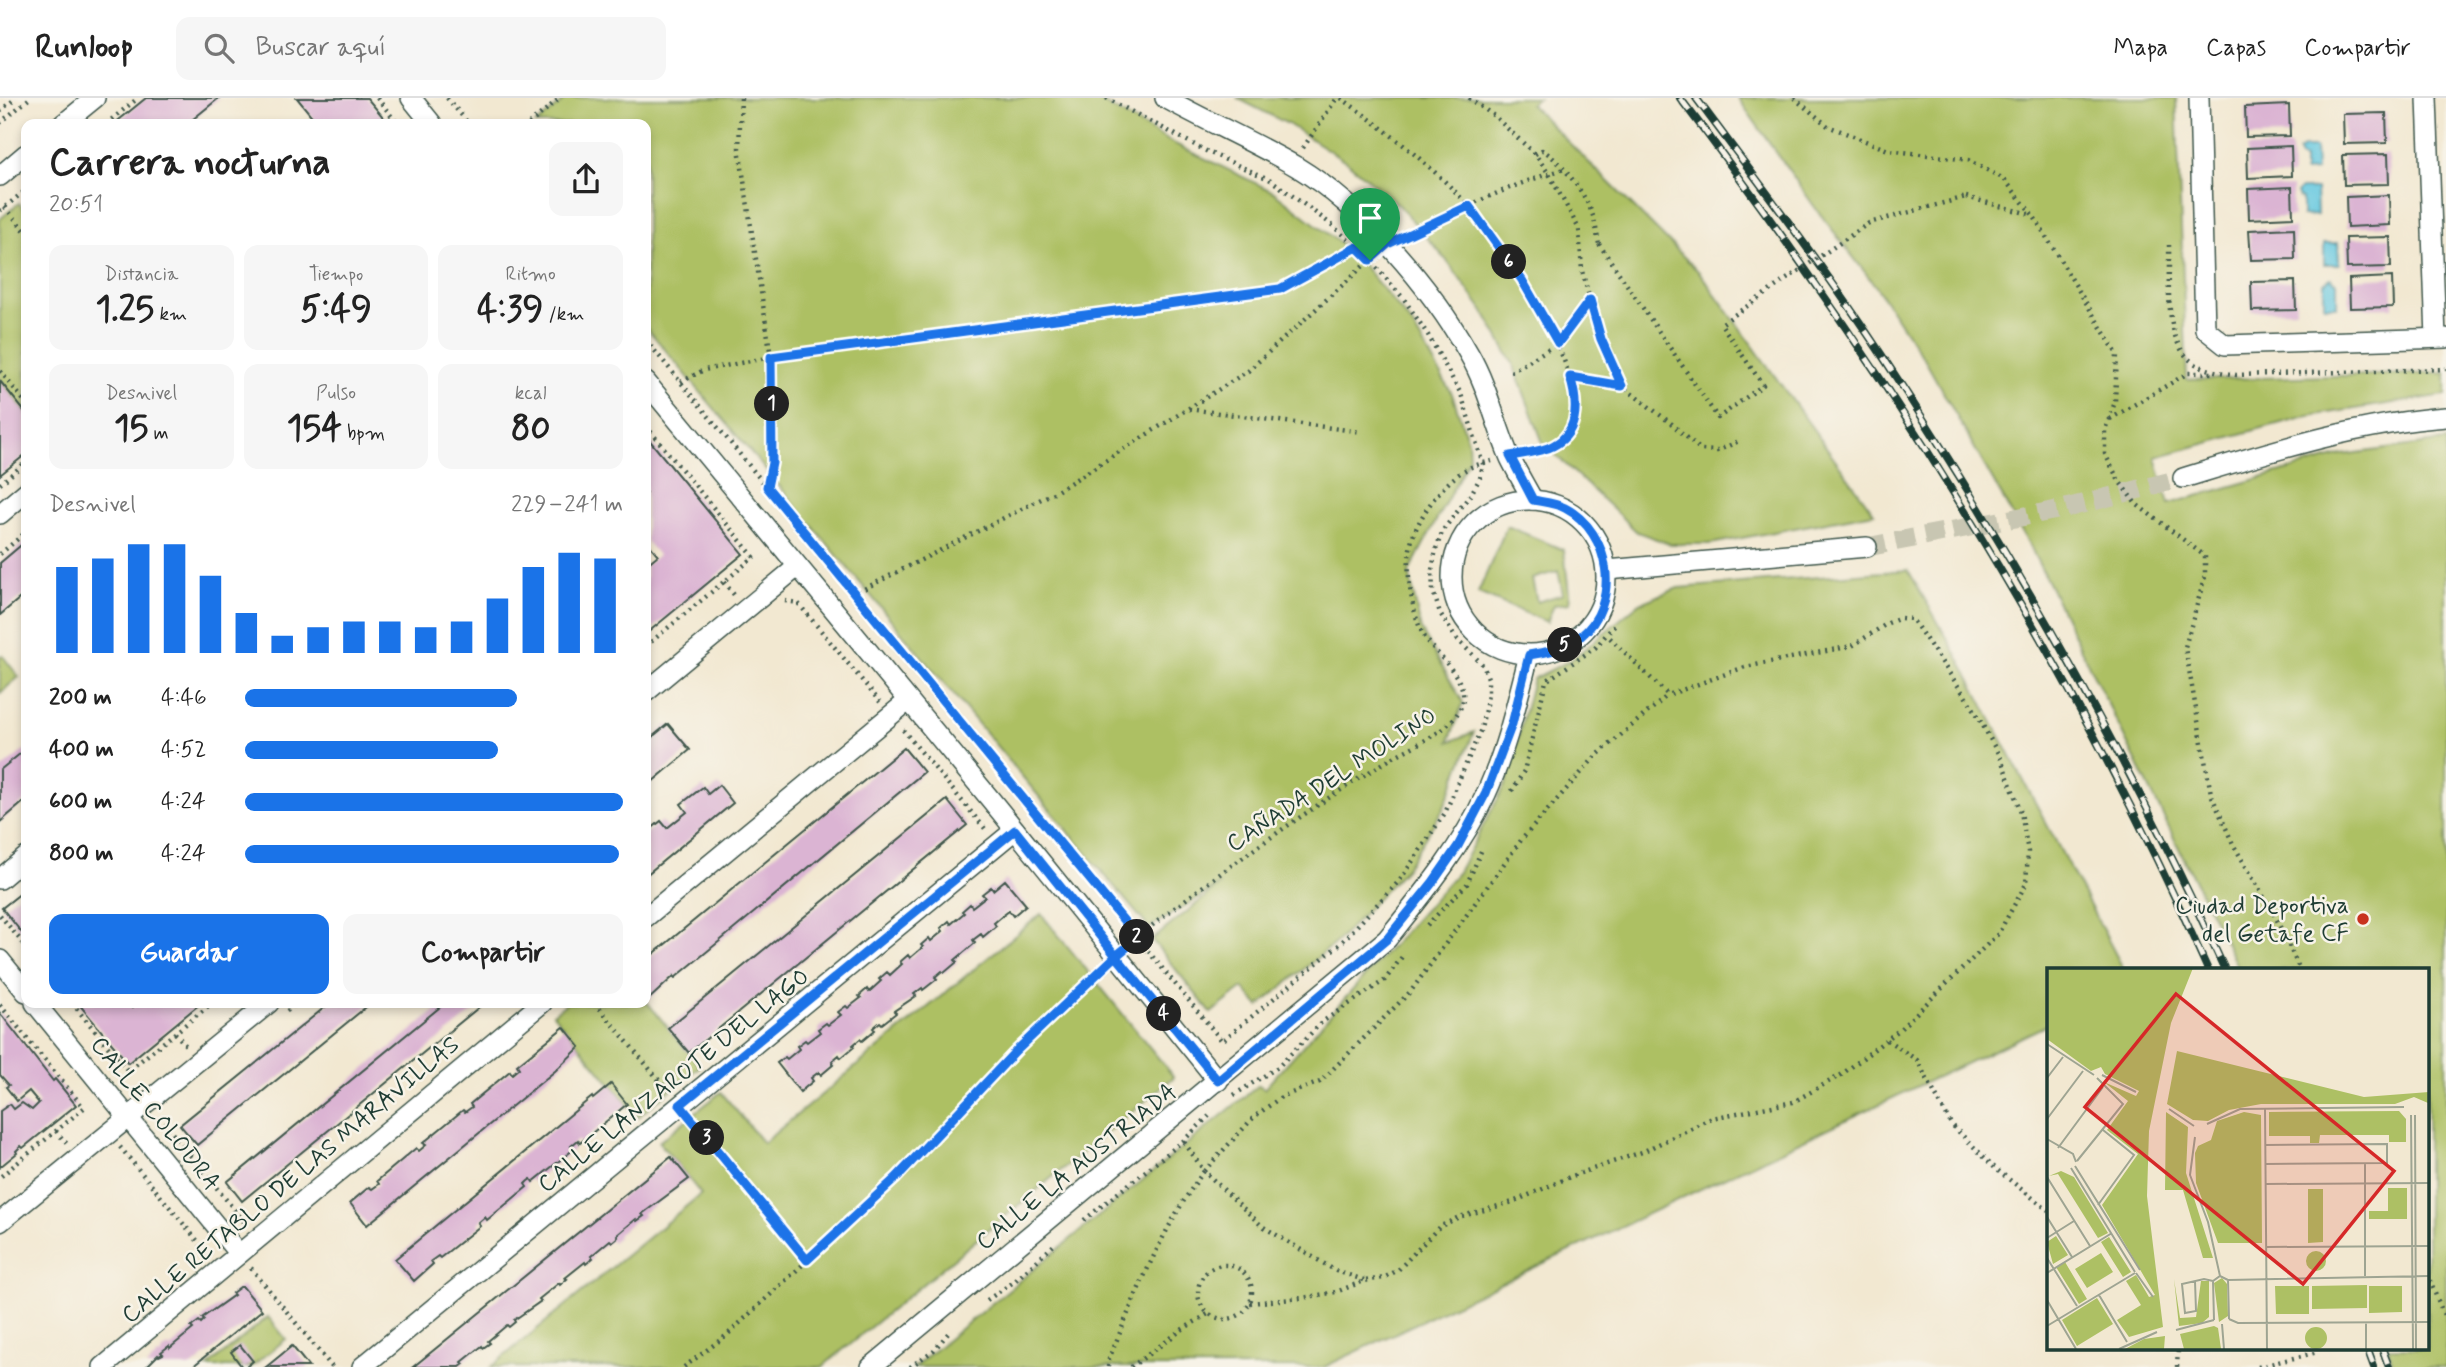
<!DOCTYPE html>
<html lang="es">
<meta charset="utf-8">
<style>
:root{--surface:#fff;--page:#f6f6f6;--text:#222;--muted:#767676;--line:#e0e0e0;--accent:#1a73e8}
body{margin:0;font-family:Mynerve,sans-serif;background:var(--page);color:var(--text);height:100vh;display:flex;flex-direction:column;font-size:26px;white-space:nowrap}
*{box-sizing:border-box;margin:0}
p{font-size:23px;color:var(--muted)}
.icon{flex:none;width:38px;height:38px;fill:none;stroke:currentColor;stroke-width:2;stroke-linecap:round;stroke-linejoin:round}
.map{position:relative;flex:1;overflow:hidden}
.side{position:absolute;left:21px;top:21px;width:630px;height:889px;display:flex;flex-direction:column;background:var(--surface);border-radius:14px;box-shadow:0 4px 10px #0003}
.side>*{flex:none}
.pin{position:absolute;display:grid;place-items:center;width:60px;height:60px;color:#fff;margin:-72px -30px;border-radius:50% 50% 50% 0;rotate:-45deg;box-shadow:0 0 7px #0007}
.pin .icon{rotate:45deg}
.km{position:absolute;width:35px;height:35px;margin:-18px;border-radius:50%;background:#222;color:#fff;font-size:19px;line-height:35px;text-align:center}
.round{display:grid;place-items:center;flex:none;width:74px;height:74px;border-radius:14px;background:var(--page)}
.overview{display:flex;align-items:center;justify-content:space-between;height:119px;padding:0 28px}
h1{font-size:38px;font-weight:700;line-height:52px}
.figures{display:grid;grid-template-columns:repeat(3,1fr);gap:10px;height:119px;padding:7px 28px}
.figures div{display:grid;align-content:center;border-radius:14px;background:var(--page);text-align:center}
.figures b{font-size:35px;font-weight:700}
.figures small{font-size:19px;font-weight:400}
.figures p{font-size:19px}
.chart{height:196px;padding:14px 28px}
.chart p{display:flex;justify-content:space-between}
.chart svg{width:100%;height:126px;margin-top:7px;stroke:var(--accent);stroke-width:6}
.cta{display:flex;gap:14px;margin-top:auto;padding:14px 28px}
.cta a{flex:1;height:80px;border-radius:14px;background:var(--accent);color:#fff;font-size:28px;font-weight:700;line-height:80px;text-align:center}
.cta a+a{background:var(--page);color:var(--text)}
ul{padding:0 28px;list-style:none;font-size:23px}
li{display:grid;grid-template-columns:112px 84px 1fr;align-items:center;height:52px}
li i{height:18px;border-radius:9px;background:var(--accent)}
header{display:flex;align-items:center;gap:42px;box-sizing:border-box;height:98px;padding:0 35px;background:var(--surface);border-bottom:2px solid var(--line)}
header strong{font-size:33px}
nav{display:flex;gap:38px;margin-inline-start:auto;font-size:24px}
.search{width:490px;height:63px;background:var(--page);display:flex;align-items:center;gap:18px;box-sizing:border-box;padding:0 24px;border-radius:14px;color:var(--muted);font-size:26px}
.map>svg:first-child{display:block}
.green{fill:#adc064;stroke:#667e4c;stroke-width:2;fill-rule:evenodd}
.water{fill:#62c7e0;stroke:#40828a;stroke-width:2}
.building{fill:#dbb4d3}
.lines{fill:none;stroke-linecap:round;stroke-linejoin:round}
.street-tunnel{stroke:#c8c6b2;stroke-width:19;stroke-dasharray:19 10;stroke-linecap:butt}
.street-casing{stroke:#3f574c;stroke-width:22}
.path{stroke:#3f574c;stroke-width:4.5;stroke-dasharray:2 5;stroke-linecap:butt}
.street{stroke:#fff;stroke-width:19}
.rail-casing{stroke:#1f3d34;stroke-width:8}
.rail{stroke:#f7f3e8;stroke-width:5;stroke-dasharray:16;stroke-linecap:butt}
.path-bridge{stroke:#3f574c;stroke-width:4.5;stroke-dasharray:2 5;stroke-linecap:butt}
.route-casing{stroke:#fff;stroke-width:14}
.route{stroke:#1a73e8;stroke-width:9}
.poi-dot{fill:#c8321e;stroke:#f7f3e8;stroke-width:2.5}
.labels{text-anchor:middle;stroke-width:5;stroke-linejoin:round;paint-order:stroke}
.street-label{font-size:24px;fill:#1f3d34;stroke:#f7f3e8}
.poi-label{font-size:24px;fill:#1f3d34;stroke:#f7f3e8;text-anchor:end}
.inset-road{fill:none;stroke:#9ea492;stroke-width:2}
.view{fill:#d62828;fill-opacity:0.15;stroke:#d62828;stroke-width:3.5}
.inset-edge{fill:none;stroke:#1f3d34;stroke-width:3.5}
</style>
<header>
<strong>Runloop</strong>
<div class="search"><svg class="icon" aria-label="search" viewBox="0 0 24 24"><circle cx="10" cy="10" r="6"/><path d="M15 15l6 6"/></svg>Buscar aquí</div>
<nav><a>Mapa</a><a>Capas</a><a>Compartir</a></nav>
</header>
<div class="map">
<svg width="2446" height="1269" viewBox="0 0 2446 1269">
<rect width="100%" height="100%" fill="#f7f3e8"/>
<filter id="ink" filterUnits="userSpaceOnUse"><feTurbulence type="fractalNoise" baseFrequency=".0143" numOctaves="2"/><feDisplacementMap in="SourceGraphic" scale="14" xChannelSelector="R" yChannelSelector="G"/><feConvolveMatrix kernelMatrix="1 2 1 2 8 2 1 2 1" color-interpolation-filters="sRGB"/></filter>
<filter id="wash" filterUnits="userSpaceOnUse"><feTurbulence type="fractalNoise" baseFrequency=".00686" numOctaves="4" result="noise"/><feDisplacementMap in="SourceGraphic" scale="28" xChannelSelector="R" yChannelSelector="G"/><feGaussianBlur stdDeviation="1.57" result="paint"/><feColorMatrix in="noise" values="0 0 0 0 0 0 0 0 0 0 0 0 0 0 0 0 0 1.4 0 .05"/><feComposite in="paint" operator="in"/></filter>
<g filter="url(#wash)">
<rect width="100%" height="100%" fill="#f2e8d1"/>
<g class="green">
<polygon points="567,0 1094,0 1171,44 1274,94 1354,156 1411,225 1452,296 1468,343 1469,360 1409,474 1421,532 1463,604 1449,644 1474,634 1443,711 1406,770 1339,842 1259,908 1243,890 1211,915 1152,842 1221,786 1149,830 646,229 646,26 536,26"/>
<polygon points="1237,0 1538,0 1530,6 1700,175 1874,415 1710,446 1670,446 1637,434 1543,345 1513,266 1484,214 1444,159 1398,106 1347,64 1288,26"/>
<polygon points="1738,0 2176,0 2187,282 2446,275 2446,297 2303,319 2156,359 2169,406 2342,357 2446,343 2446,1269 2394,1269 2388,1250 2427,1250 2427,872 2239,872 2031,450 1926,264 1877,190 1814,108"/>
<polygon points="19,105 26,114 26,315 0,283 0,121"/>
<path d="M1507 428 1564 452 1570 505 1554 507 1547 524 1478 495ZM1558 473 1563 496 1537 504 1532 481Z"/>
<polygon points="1908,472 1958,559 2124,872 2049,872 2049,926 1324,1269 914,1269 1259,987 1264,991 1458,774 1507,684 1533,581 1571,562 1640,505 1678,490"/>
<polygon points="2,557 19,579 0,595 0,559"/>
<polygon points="1041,816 1174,979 822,1269 491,1269 701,1096 659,1044 721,994 763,1045"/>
<polygon points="646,903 700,968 638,1019 553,916 567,905 646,905"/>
<polygon points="268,1219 286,1241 251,1269 207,1269"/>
</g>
<g class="water">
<polygon points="2315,50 2316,73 2304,74 2304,61 2300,60 2298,54 2303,50"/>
<polygon points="2316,91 2317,117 2302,118 2302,101 2299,100 2297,95 2301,91"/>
<polygon points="2324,145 2338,145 2339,166 2324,166"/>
<polygon points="2331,180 2337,185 2337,208 2324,208 2324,185"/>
</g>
<g id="blocks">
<g class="building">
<polygon points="146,0 219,0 187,26 114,26"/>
<polygon points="297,0 367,0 389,26 318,26"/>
<polygon points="2289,7 2290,38 2246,39 2245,9"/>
<polygon points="2386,15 2387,45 2344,46 2343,16"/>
<polygon points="2291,48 2292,78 2248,80 2247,50"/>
<polygon points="2388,56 2389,86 2344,87 2343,57"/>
<polygon points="2292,89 2293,119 2249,121 2248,91"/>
<polygon points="2389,97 2390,127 2347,129 2346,99"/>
<polygon points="2294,130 2295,161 2251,162 2249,132"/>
<polygon points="2390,139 2391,169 2347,170 2346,140"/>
<polygon points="2392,179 2393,209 2350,210 2349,181"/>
<polygon points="2295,183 2296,212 2252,213 2251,184"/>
<polygon points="0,283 26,315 26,356 0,377"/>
<polygon points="646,338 743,456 646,536 646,467 658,457 646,443"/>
<polygon points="26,443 26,495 0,517 0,465"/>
<polygon points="668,626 690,652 646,689 646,644"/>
<polygon points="904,650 924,674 675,880 674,878 646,904 646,862"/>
<polygon points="26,651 26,702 0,724 0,672"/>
<polygon points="719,687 733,705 646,777 646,735 661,723 667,730 687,714 681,706 703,689 708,696"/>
<polygon points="947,702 967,727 689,955 668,930"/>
<polygon points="1005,782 1026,807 1013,818 1009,813 1001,819 994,825 996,828 983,839 981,836 973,842 975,845 955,862 957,864 944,875 942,873 935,879 937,881 923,892 922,890 914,896 916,898 894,913 896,915 882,926 880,924 873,930 875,932 862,943 860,941 853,947 854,949 841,960 839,957 832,963 834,966 821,977 819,974 811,980 813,983 800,994 777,965 785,959 787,961 799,951 797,948 805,942 807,944 820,934 818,931 826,925 828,927 841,917 838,914 846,908 848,910 861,900 859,898 867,891 869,894 881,883 879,881 887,874 890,877 902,866 900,864 908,857 910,860 923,849 921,847 929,840 931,843 943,833 941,830 949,823 951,826 964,815 962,813 970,806 972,809 985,799 982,796 991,789 993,792"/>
<polygon points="26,791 26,840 2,810"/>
<polygon points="78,905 128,905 132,910 138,905 201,905 128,965"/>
<polygon points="330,905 371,905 197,1047 180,1027"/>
<polygon points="445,905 484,905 242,1103 227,1084"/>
<polygon points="0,915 53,983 55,981 76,1007 23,1050 21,1048 16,1053 17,1055 0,1069 0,1013 10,1006 14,1011 22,1005 32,1012 39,1005 29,993 17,1003 6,989 9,987 0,977"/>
<polygon points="564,929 580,949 555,973 367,1127 350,1105 369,1089 372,1091 379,1086 377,1083 416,1050 419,1053 426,1047 423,1045 463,1012 465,1014 472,1009 470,1006 510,973 512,976 519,970 517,967"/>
<polygon points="611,986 627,1006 580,1045 578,1042 571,1048 574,1051 533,1084 531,1081 528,1083 525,1086 527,1089 487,1122 485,1119 478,1125 480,1128 440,1160 438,1158 431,1163 433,1166 414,1183 395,1161 592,999 593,1001"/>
<polygon points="671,1059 689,1081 642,1116 644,1118 637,1123 636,1121 617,1137 618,1139 612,1144 610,1142 591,1158 593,1160 586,1166 585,1164 565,1180 567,1181 560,1187 559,1185 539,1201 541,1203 514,1222 515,1224 509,1229 507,1227 488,1243 490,1245 483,1250 482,1248 462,1264 464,1266 460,1269 413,1269"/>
<polygon points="240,1189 243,1189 262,1212 192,1269 146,1269 158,1257 159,1258 163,1256 161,1254 169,1248 170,1250 193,1231 191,1229 199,1223 201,1225 204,1222 202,1220 234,1197 232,1195"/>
<polygon points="240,1247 253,1263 246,1269 242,1269 231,1254"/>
<polygon points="292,1248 309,1269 266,1269 271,1265"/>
</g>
</g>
</g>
<g filter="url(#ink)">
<use href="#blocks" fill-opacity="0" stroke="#3f574c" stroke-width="2"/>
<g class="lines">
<polyline class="street-tunnel" points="1867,449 2062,411 2183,380"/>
<g class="street-casing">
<g id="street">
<polyline points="411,0 432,26"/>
<path d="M1165 0C1208 24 1254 44 1297 69 1363 109 1431 189 1469 256 1488 289 1495 325 1510 360 1517 374 1525 388 1533 402"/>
<polyline points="2199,0 2205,231 2225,247 2446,240"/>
<polyline points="2427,0 2436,240"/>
<polyline points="63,26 95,0"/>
<polyline points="0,78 26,56"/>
<polyline points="646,284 991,702 1218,983"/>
<path d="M2183 380C2269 354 2355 326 2446 319"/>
<circle cx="1529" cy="479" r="77"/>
<polyline points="0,416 26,394"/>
<polyline points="1607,472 1867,449"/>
<polyline points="646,594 797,469"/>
<polyline points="0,781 26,759"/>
<polyline points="646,819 908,603"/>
<polyline points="0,862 26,894"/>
<polyline points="35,905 239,1156"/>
<polyline points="0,1124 269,905"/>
<polyline points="103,1269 542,905"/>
<polyline points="362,1269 1015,732"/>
<path d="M871 1269 1387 841C1424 795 1461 750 1486 696 1506 652 1517 604 1529 557"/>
</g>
</g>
<g class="path">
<polyline points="377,0 398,26"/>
<polyline points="447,0 469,26"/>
<polyline points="741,0 739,50 771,259 772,365 767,388"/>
<path d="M1341 0C1386 32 1430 66 1468 107 1500 141 1605 294 1567 338 1558 349 1540 351 1528 354"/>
<polyline points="1469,0 1494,18 1535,56 1549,76 1579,131 1582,173 1590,202 1601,241 1622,288 1672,326 1701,352 1717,353 1739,343"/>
<polyline points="1794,0 1828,28 1888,52 1968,62 2004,81 2033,117 2117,256 2115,304 2105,332 2105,356 2119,383 2136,406 2205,458 2205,478 2185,549 2211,696 2233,746 2276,820 2300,872"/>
<polyline points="0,13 16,0"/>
<polyline points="0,25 30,0"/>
<polyline points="106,26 138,0"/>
<polyline points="529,26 560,0"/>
<polyline points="1303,50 1337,0"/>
<path d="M1535 56 1542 52C1560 61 1587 98 1593 118 1596 127 1597 137 1599 146"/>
<polyline points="1966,99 2033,117"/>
<polyline points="5,109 26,134"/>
<polyline points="0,113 26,92"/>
<path d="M1406 137C1457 113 1511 86 1565 71"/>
<path d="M2169 147C2170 181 2162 244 2194 265 2207 273 2221 274 2236 277L2446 271"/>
<polyline points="646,242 1222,943 1340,846 1400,782 1445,715 1481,631 1488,597 1488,580 1483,567 1455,539 1440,515 1433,493 1432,472 1436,451 1443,432 1471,396 1480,380 1483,366 1461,296 1428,237 1404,201 1370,162 1332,127 1271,82 1210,55 1106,0"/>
<polyline points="0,273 26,305"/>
<polyline points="1511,274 1558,245 1589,203"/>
<polyline points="1570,279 1622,288"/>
<polyline points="681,284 704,272 771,259 1280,191 1357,149"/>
<polyline points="1189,311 1362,334"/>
<polyline points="2110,321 2188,275 2215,275"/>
<polyline points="646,328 754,459 646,548"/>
<polyline points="0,386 26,364"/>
<polyline points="0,456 26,434"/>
<polyline points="724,484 735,498"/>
<polyline points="852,497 1057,393 1248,273 1371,161"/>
<polyline points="785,503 798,505 880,604"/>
<polyline points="903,632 987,733"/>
<polyline points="1512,693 1524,673 1546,583 1595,550 1617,524"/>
<polyline points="0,817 26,849"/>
<polyline points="1427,827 1467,786 1482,751"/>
<path d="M1136 841C1171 811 1209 784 1246 757 1295 722 1345 688 1397 657 1419 645 1454 631 1462 606 1471 580 1429 553 1420 530 1411 507 1406 475 1410 451 1414 423 1442 384 1467 371 1474 367 1484 365 1492 363"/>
<polyline points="72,905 128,973 212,905"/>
<polyline points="595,905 668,993"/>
<polyline points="0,907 84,1010 0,1079"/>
<polyline points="287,913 297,905"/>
<polyline points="175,935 187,949"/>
<polyline points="1887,942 1917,962 1951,1026 1996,1071 2049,1113"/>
<polyline points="1234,997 1278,969 1322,924 1385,882 1404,856"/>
<polyline points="159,1019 246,1126"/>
<polyline points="692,1022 807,1162"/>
<polyline points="56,1033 67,1046"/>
<polyline points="120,1049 210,1158"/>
<polyline points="1084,1122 1183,1043 1209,1018"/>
<circle cx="1225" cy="1194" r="27"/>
<polyline points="251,1170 332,1269"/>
<polyline points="2427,1176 2446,1222"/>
<polyline points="1364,1182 1336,1173 1262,1128 1204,1073 1254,1019 1281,999 1320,984 1411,893 1522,741 1595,659 1668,597"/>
<polyline points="987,1202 1015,1183 1056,1145"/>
<polyline points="1250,1205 1302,1200 1336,1194 1364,1183 1384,1180 1398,1172 1439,1129 1459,1119 1513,1104 1572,1078 1642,1054 1712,1020 1793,1004 1841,977 1899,932 1998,836 2026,786 2028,754 2021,714 2001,661 1974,611 1912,521 1901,520 1888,525 1852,548 1745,569 1668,597 1607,537"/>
<polyline points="684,1269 727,1237 896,1080 1016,953 1103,869"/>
<polyline points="910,1269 934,1252 951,1232"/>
<path d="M1108 1269 1109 1261C1136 1196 1162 1130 1204 1073L1182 1041"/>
<polyline points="1131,1269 1183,1231 1208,1216"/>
<polyline points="2177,1269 2178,1250"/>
<polyline points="2258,1269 2318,1254"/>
</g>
<use href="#street" class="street"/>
<g class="rail-casing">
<g id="rail">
<path d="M1680 0C1885 269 2071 562 2208 872"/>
<path d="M1696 0C1760 86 1826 172 1885 262 2013 457 2128 659 2225 872"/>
<polyline points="2367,1250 2374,1269"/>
<polyline points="2382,1250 2389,1269"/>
</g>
</g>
<use href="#rail" class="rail"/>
<polyline class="path-bridge" points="1599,146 1718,320 1763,287 1721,226 1869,125 1966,99"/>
</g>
</g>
<g class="lines" filter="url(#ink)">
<g class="route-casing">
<path id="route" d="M1370 162 1357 149 1280 191 771 259 772 365 767 389 1138 840 1116 858 1015 732 680 1007 807 1162 896 1080 1016 953 1116 858 1218 983 1387 841 1433 784 1458 748 1486 695 1512 626 1529 557C1548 554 1564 551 1580 539 1622 505 1611 434 1565 410 1556 405 1543 404 1533 402L1510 358C1522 356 1536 354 1548 350 1579 338 1579 307 1570 279L1622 288 1601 241 1590 202 1558 245 1522 182 1469 108 1388 146 1370 162"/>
</g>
<use href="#route" class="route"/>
</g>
<circle class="poi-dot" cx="2363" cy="821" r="7"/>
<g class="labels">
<g class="street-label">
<text transform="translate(1331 681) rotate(-33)" y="8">CAÑADA DEL MOLINO</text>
<text transform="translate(673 982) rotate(-39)" y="8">CALLE LANZAROTE DEL LAGO</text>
<text transform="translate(156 1015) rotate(51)" y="8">CALLE COLODRA</text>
<text transform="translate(1076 1068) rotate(-39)" y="8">CALLE LA AUSTRIADA</text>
<text transform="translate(290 1081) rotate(-40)" y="8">CALLE RETABLO DE LAS MARAVILLAS</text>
</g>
<g class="poi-label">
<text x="2349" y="815">Ciudad Deportiva<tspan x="2349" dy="28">del Getafe CF</tspan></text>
</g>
</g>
<g transform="translate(2047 870)">
<rect width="382" height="382" fill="#f2e8d1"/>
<path d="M0 0H146L124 55 102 163 100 228 116 359 82 369 70 352 94 337 79 313 89 307 102 329 108 327 55 237 91 186 60 162 81 133 57 114 89 128 92 123 58 106 54 99 44 103 0 71ZM130 83 317 129 382 124 381 135 367 129 348 136H214L182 142 161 153 146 152 120 136ZM352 143 359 151V174H342V167H273L272 175H263V168H222V144ZM119 144 141 159 139 205 166 290H156L136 222H118ZM197 144 214 147 215 275H171L149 215 148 185 151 178 164 172 170 153ZM14 203 27 209 61 265 51 270 11 206 2 208ZM341 220H360V251H322V243H341ZM261 221H276V274L261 275ZM9 268 21 287 6 296 0 274ZM62 269 84 304 76 309 54 274ZM259 293a10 10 0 1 1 20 0a10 10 0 1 1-20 0ZM54 285 66 304 40 320 28 301ZM18 294 40 331 32 336 9 299ZM175 310 180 316 181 348 172 354 167 315ZM127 311 133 350 149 349 154 313H162V349L155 355 132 358ZM320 317V340L265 341V318ZM228 318H262V346H229ZM322 318H355V344L322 345ZM50 330 66 356 30 378 15 352ZM167 358 171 360 174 381H137L133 366ZM258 370a11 11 0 1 1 22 0a11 11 0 1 1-22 0ZM118 368 117 381H78L97 371Z" fill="#adc064"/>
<path class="inset-road" d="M0 76 47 107M55 107 89 124M0 110 16 89M218 140 220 381M122 141 147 158M364 147 366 381M368 147 369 381M0 151 36 103M160 156 193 141 357 139M148 169 143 207 161 254 173 308M0 171 26 186 29 194M218 177 340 176V195L218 196M11 180 56 119M30 193 76 136 50 110M318 195V308M28 198 93 302M24 200 88 304M0 209 43 278M219 216 382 215M51 237 87 187 56 162M0 249 25 289M0 270 27 253M219 279 382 278M0 290 30 338M0 305 65 265M89 305 106 329M181 312 382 308M181 312 182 351M148 313 149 343 138 345 135 316 157 311 166 313M52 327 80 374M0 332 29 381M182 351 191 355 382 354M167 352 166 313 173 308 181 312M319 355V381M175 356 177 381M0 358 88 305M129 362 167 352M72 381 110 364"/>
<path class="view" d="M129 26 347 203 256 316 38 139Z"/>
<rect width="382" height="382" class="inset-edge"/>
</g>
</svg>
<div class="pin" style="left:1370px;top:162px;background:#1e9e55"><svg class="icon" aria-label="arrive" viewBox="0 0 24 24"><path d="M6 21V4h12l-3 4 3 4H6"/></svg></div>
<b class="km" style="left:772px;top:306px">1</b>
<b class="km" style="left:1137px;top:839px">2</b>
<b class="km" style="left:707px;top:1040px">3</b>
<b class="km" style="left:1164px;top:916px">4</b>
<b class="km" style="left:1565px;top:547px">5</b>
<b class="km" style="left:1509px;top:164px">6</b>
<section class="side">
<div class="overview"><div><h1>Carrera nocturna</h1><p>20:51</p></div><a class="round"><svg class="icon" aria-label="share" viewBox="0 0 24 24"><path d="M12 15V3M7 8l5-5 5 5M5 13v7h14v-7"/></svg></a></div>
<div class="figures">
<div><p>Distancia</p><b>1.25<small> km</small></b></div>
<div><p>Tiempo</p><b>5:49</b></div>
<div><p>Ritmo</p><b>4:39<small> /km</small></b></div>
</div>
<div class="figures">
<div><p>Desnivel</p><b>15<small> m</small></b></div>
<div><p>Pulso</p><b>154<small> bpm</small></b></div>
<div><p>kcal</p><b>80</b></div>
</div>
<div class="chart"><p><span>Desnivel</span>229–241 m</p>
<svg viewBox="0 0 160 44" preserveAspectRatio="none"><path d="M5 44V14M15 44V11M25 44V6M35 44V6M45 44V17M55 44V30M65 44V38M75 44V35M85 44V33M95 44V33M105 44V35M115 44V33M125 44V25M135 44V14M145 44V9M155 44V11"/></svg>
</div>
<ul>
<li><b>200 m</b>4:46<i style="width:72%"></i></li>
<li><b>400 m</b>4:52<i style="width:67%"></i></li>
<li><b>600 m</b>4:24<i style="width:100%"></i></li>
<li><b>800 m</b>4:24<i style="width:99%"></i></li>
</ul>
<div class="cta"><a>Guardar</a><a>Compartir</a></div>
</section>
</div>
